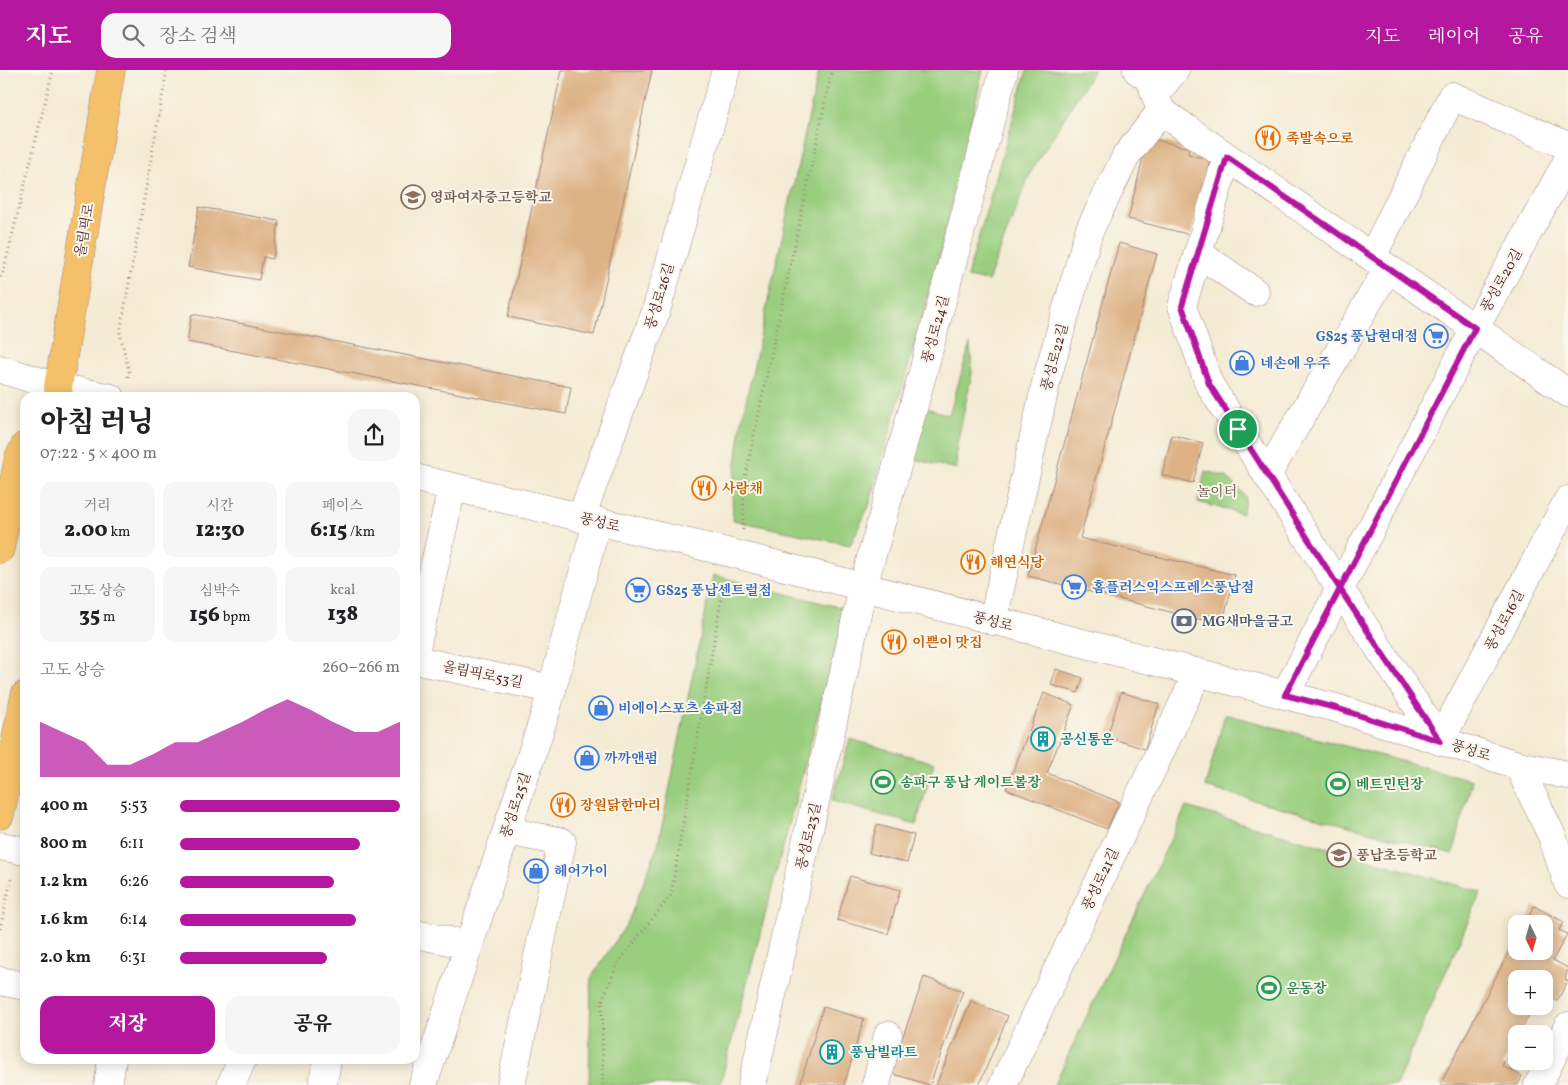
<!DOCTYPE html>
<html lang="ko">
<meta charset="utf-8">
<style>
:root{--surface:#fff;--page:#f6f6f6;--text:#202124;--muted:#757577;--accent:#b5179e}
body{margin:0;font-family:Vollkorn,"Noto Serif KR",serif;background:var(--page);color:var(--text);height:100vh;display:flex;flex-direction:column;font-size:19px;white-space:nowrap}
*{box-sizing:border-box;margin:0}
p{font-size:16px;color:var(--muted)}
.icon{flex:none;width:28px;height:28px;fill:none;stroke:currentColor;stroke-width:2;stroke-linecap:round;stroke-linejoin:round}
.map{position:relative;flex:1;overflow:hidden}
.panel{position:absolute;left:20px;top:322px;width:400px;height:672px;display:flex;flex-direction:column;background:var(--surface);border-radius:15px;box-shadow:0 2px 12px #0003}
.panel>*{flex:none}
.needle{width:32px;rotate:175deg}
.tools{position:absolute;left:1508px;top:845px;display:grid;gap:10px}
.tools a{display:grid;place-items:center;width:45px;height:45px;border-radius:10px;background:var(--surface);box-shadow:0 2px 12px #0003;font-size:25px}
.pin{position:absolute;display:grid;place-items:center;width:42px;height:42px;color:#fff;margin:-21px;border:2px solid #fff;border-radius:50%;box-shadow:0 1px 5px #0007}
.round{display:grid;place-items:center;flex:none;width:52px;height:52px;border-radius:15px;background:var(--page)}
.summary{display:flex;align-items:center;justify-content:space-between;height:85px;padding:0 20px}
h1{font-size:28px;font-weight:800;line-height:38px}
.stats{display:grid;grid-template-columns:repeat(3,1fr);gap:8px;height:85px;padding:5px 20px}
.stats div{display:grid;align-content:center;border-radius:12px;background:var(--page);text-align:center}
.stats b{font-size:21px;font-weight:800}
.stats small{font-size:14px;font-weight:400}
.stats p{font-size:14px}
.chart{height:140px;padding:10px 20px}
.chart p{display:flex;justify-content:space-between}
.chart svg{width:100%;height:90px;margin-top:5px;fill:var(--accent);opacity:.7}
.action{display:flex;gap:10px;margin-top:auto;padding:10px 20px}
.action a{flex:1;height:58px;border-radius:15px;background:var(--accent);color:#fff;font-size:20px;font-weight:800;line-height:58px;text-align:center}
.action a+a{background:var(--page);color:var(--text)}
ul{padding:0 20px;list-style:none;font-size:16px}
li{display:grid;grid-template-columns:80px 60px 1fr;align-items:center;height:38px}
li i{height:12px;border-radius:6px;background:var(--accent)}
header{display:flex;align-items:center;gap:30px;box-sizing:border-box;height:70px;padding:0 25px;background:var(--accent);color:#fff}
header strong{font-size:24px}
nav{display:flex;gap:28px;margin-inline-start:auto;font-size:18px}
.search{width:350px;height:45px;background:var(--page);display:flex;align-items:center;gap:12px;box-sizing:border-box;padding:0 18px;border-radius:15px;color:var(--muted);font-size:19px}
.map>svg:first-child{display:block}
.green{fill:#9ace7f;stroke:#727655}
.building{fill:#ddb286}
.lines{fill:none;stroke-linecap:round;stroke-linejoin:round}
.minor-casing{stroke:#9f8580;stroke-width:29}
.major-casing{stroke:#9f8580;stroke-width:29}
.path{stroke:#9f8580;stroke-width:3;stroke-dasharray:1 4;stroke-linecap:butt}
.minor{stroke:#fff;stroke-width:28}
.major{stroke:#f4c16b;stroke-width:28}
.route-casing{stroke:#fff;stroke-width:10}
.route{stroke:#b5179e;stroke-width:6}
.labels{text-anchor:middle;stroke-width:4;stroke-linejoin:round;paint-order:stroke}
.food-label{font-size:14px;font-weight:bold;fill:#c56008;stroke:#fbf7ec;text-anchor:start}
.education-label{font-size:14px;font-weight:bold;fill:#785e54;stroke:#fbf7ec;text-anchor:start}
.street-label{font-size:14px;fill:#4a1f2b;stroke:#fbf7ec}
.shop-label{font-size:14px;font-weight:bold;fill:#366cbe;stroke:#fbf7ec;text-anchor:start}
.park-label{font-size:14px;fill:#625444;stroke:#fbf7ec}
.service-label{font-size:14px;font-weight:bold;fill:#4e5e75;stroke:#fbf7ec;text-anchor:start}
.culture-label{font-size:14px;font-weight:bold;fill:#0d838f;stroke:#fbf7ec;text-anchor:start}
.leisure-label{font-size:14px;font-weight:bold;fill:#27864d;stroke:#fbf7ec;text-anchor:start}
</style>
<header>
<strong>지도</strong>
<div class="search"><svg class="icon" aria-label="search" viewBox="0 0 24 24"><circle cx="10" cy="10" r="6"/><path d="M15 15l6 6"/></svg>장소 검색</div>
<nav><a>지도</a><a>레이어</a><a>공유</a></nav>
</header>
<div class="map">
<svg width="1568" height="1015" viewBox="0 0 1568 1015">
<rect width="100%" height="100%" fill="#fbf7ec"/>
<filter id="ink" filterUnits="userSpaceOnUse"><feTurbulence type="fractalNoise" baseFrequency=".02" numOctaves="2"/><feDisplacementMap in="SourceGraphic" scale="10" xChannelSelector="R" yChannelSelector="G"/><feConvolveMatrix kernelMatrix="1 2 1 2 8 2 1 2 1" color-interpolation-filters="sRGB"/></filter>
<filter id="wash" filterUnits="userSpaceOnUse"><feTurbulence type="fractalNoise" baseFrequency=".0096" numOctaves="4" result="noise"/><feDisplacementMap in="SourceGraphic" scale="20" xChannelSelector="R" yChannelSelector="G"/><feGaussianBlur stdDeviation="1.12" result="paint"/><feColorMatrix in="noise" values="0 0 0 0 0 0 0 0 0 0 0 0 0 0 0 0 0 1.4 0 .05"/><feComposite in="paint" operator="in"/></filter>
<g filter="url(#wash)">
<rect width="100%" height="100%" fill="#f4ebd4"/>
<g class="green">
<polygon points="819,0 983,0 941,180 869,436 850,475 733,450 732,423 742,349"/>
<polygon points="1027,0 1094,0 1030,103 988,211 967,207"/>
<polygon points="970,274 972,303 956,379 957,399 908,388 923,337 949,345"/>
<polygon points="1205,401 1227,407 1246,427 1242,444 1198,432"/>
<polygon points="713,505 846,539 720,1015 589,1015 591,908 628,852 658,775"/>
<polygon points="1225,644 1472,710 1453,784 1205,717"/>
<polygon points="850,669 934,693 916,755 832,731"/>
<polygon points="1186,737 1481,822 1396,1015 1054,1015"/>
</g>
<g id="blocks">
<g class="building">
<polygon points="562,0 652,0 594,265 508,247"/>
<polygon points="1148,68 1189,78 1188,84 1210,90 1191,165 1128,149"/>
<polygon points="199,137 279,151 273,189 263,187 259,210 188,197"/>
<polygon points="1119,173 1157,184 1080,468 1235,505 1222,555 1028,506"/>
<polygon points="192,244 571,317 566,344 187,272"/>
<polygon points="1172,365 1203,373 1193,413 1162,405"/>
<polygon points="1056,599 1083,608 1078,623 1051,615"/>
<polygon points="1121,622 1159,634 1145,679 1107,667"/>
<polygon points="1044,623 1074,635 1047,703 1119,732 1107,759 1006,719"/>
<polygon points="877,755 914,765 907,793 869,783"/>
<polygon points="850,806 900,820 888,864 837,850"/>
<polygon points="1534,836 1564,852 1559,860 1567,864 1553,890 1568,898 1565,910 1568,911 1557,931 1544,924 1544,909 1516,909 1516,936 1534,936 1519,964 1516,964 1516,970 1502,996 1522,1006 1518,1015 1440,1015 1515,870 1516,881 1544,881 1544,854 1525,854"/>
<polygon points="924,907 963,921 930,1015 890,1003"/>
<polygon points="971,931 1008,946 979,1015 936,1015"/>
<polygon points="823,937 864,949 844,1015 800,1015"/>
</g>
</g>
</g>
<g filter="url(#ink)">
<use href="#blocks" fill-opacity="0" stroke="#9f8580" stroke-width="1"/>
<g class="lines">
<g class="minor-casing">
<g id="minor">
<polyline points="1137,0 1150,9 1161,41 1568,323"/>
<polyline points="1155,24 1175,0"/>
<polyline points="1227,87 1182,236 1209,314 1340,519 1440,671 1568,430"/>
<polyline points="1198,183 1255,222"/>
<polyline points="1372,187 1452,26 1568,76"/>
<polyline points="0,299 58,317 111,328"/>
<polyline points="1267,405 1388,198"/>
<polyline points="415,408 727,482 1336,638 1518,695 1568,705"/>
<polyline points="581,448 656,241 726,0"/>
<polyline points="993,551 1047,308 1089,161 1126,86 1161,41"/>
<polyline points="415,583 452,417"/>
<polyline points="415,590 552,619"/>
<polyline points="1285,625 1475,258 1568,90"/>
<polyline points="1518,695 1552,766 1568,814"/>
<polyline points="507,761 562,772 511,1015"/>
<polyline points="0,776 25,781"/>
<polyline points="415,864 469,875"/>
<polyline points="0,911 25,916"/>
<polyline points="108,1015 112,990"/>
<polyline points="231,1015 242,990"/>
<polyline points="323,1015 327,990"/>
<polyline points="423,1015 546,641 597,452"/>
<polyline points="752,1015 863,517 914,335 1004,0"/>
<polyline points="876,1015 888,965"/>
<polyline points="1003,1015 1197,604"/>
<polyline points="1538,1015 1568,956"/>
</g>
</g>
<g class="major-casing">
<g id="major">
<polyline points="59,328 58,317 111,0"/>
<polyline points="0,479 19,387 25,376"/>
<polyline points="0,745 25,625"/>
</g>
</g>
<g class="path">
<polyline points="0,207 3,203 53,0"/>
<polyline points="128,307 129,302 120,263 167,0"/>
<polyline points="743,460 744,412 832,0"/>
<polyline points="0,859 12,806"/>
<polyline points="603,1015 602,931 618,893 671,825 721,530 730,509"/>
</g>
<use href="#minor" class="minor"/>
<use href="#major" class="major"/>
</g>
</g>
<g class="lines" filter="url(#ink)">
<g class="route-casing">
<polyline id="route" points="1238,359 1340,519 1285,625 1336,638 1440,671 1340,519 1475,258 1227,87 1182,236 1209,314 1238,359"/>
</g>
<use href="#route" class="route"/>
</g>
<defs>
<g id="restaurant-ring" transform="scale(1.25)"><circle r="9.5" fill="#fbf7ec" stroke="#e8710a" stroke-width="1.5"/><path d="M-5-6h1v4h1v-4h1v4h1v-4h1v5L-1.5 .5V6h-2V.5L-5-1ZM5-6V6H3V1.5H1.5Q1.5-4 5-6Z" fill="#e8710a"/></g>
<g id="school-ring" transform="scale(1.25)"><circle r="9.5" fill="#fbf7ec" stroke="#8d6e63" stroke-width="1.5"/><path d="M0-5L7-2L0 1L-7-2ZM-4 1L0 2.5L4 1V4Q0 6-4 4Z" fill="#8d6e63"/></g>
<g id="supermarket-ring" transform="scale(1.25)"><circle r="9.5" fill="#fbf7ec" stroke="#3f7fe0" stroke-width="1.5"/><path d="M-6-5.5h2.5l.6 2H6L4.5 2H-2.5L-4.4-4H-6ZM-1.5 3.2a1.3 1.3 0 1 0 .1 0ZM3 3.2a1.3 1.3 0 1 0 .1 0Z" fill="#3f7fe0"/></g>
<g id="shop-ring" transform="scale(1.25)"><circle r="9.5" fill="#fbf7ec" stroke="#3f7fe0" stroke-width="1.5"/><path d="M-5-2.5h2.3a2.7 3.5 0 0 1 5.4 0H5L5.5 6h-11ZM-1.5-2.5h3a1.5 2.3 0 0 0-3 0Z" fill="#3f7fe0"/></g>
<g id="bank-ring" transform="scale(1.25)"><circle r="9.5" fill="#fbf7ec" stroke="#5c6f8a" stroke-width="1.5"/><path d="M-6-4H6V4H-6ZM0-2.3a2.3 2.3 0 1 0 0 4.6a2.3 2.3 0 1 0 0-4.6Z" fill="#5c6f8a"/></g>
<g id="building-ring" transform="scale(1.25)"><circle r="9.5" fill="#fbf7ec" stroke="#0f9aa8" stroke-width="1.5"/><path d="M-4-6H4V6H1V3H-1V6H-4ZM-2.5-4.3h1.7v1.8h-1.7ZM.8-4.3h1.7v1.8H.8ZM-2.5-1h1.7V.8h-1.7ZM.8-1h1.7V.8H.8Z" fill="#0f9aa8"/></g>
<g id="stadium-ring" transform="scale(1.25)"><circle r="9.5" fill="#fbf7ec" stroke="#2e9e5b" stroke-width="1.5"/><path d="M0-5a6.5 5 0 1 0 0 10a6.5 5 0 1 0 0-10ZM-3.5-1.8h7v3.6h-7Z" fill="#2e9e5b"/></g>
</defs>
<g fill-rule="evenodd">
<use href="#restaurant-ring" x="1268" y="68"/>
<use href="#school-ring" x="413" y="127"/>
<use href="#supermarket-ring" x="1436" y="266"/>
<use href="#shop-ring" x="1242" y="293"/>
<use href="#restaurant-ring" x="704" y="418"/>
<use href="#restaurant-ring" x="973" y="492"/>
<use href="#supermarket-ring" x="1074" y="517"/>
<use href="#supermarket-ring" x="638" y="520"/>
<use href="#bank-ring" x="1184" y="551"/>
<use href="#restaurant-ring" x="894" y="572"/>
<use href="#shop-ring" x="601" y="638"/>
<use href="#building-ring" x="1043" y="669"/>
<use href="#shop-ring" x="587" y="688"/>
<use href="#stadium-ring" x="883" y="712"/>
<use href="#stadium-ring" x="1338" y="714"/>
<use href="#restaurant-ring" x="563" y="735"/>
<use href="#school-ring" x="1339" y="785"/>
<use href="#shop-ring" x="536" y="801"/>
<use href="#stadium-ring" x="1269" y="918"/>
<use href="#building-ring" x="832" y="982"/>
</g>
<g class="labels">
<g class="food-label">
<text x="1286" y="73">족발속으로</text>
<text x="722" y="423">사랑채</text>
<text x="990" y="497">해연식당</text>
<text x="912" y="577">이쁜이 맛집</text>
<text x="580" y="740">장원닭한마리</text>
</g>
<g class="education-label">
<text x="430" y="132">영파여자중고등학교</text>
<text x="1356" y="790">풍납초등학교</text>
</g>
<g class="street-label">
<text transform="translate(84 160) rotate(-80)" y="5">올림픽로</text>
<text transform="translate(1501 210) rotate(-61)" y="5">풍성로20길</text>
<text transform="translate(659 226) rotate(-73)" y="5">풍성로26길</text>
<text transform="translate(935 259) rotate(-75)" y="5">풍성로24길</text>
<text transform="translate(1054 287) rotate(-75)" y="5">풍성로22길</text>
<text transform="translate(600 452) rotate(13)" y="5">풍성로</text>
<text transform="translate(1504 550) rotate(-62)" y="5">풍성로16길</text>
<text transform="translate(993 551) rotate(14)" y="5">풍성로</text>
<text transform="translate(483 604) rotate(12)" y="5">올림픽로53길</text>
<text transform="translate(1471 680) rotate(17)" y="5">풍성로</text>
<text transform="translate(515 735) rotate(-72)" y="5">풍성로25길</text>
<text transform="translate(808 766) rotate(-77)" y="5">풍성로23길</text>
<text transform="translate(1100 809) rotate(-65)" y="5">풍성로21길</text>
</g>
<g class="shop-label">
<text x="1418" y="271" text-anchor="end">GS25 풍납현대점</text>
<text x="1260" y="298">네손에 우주</text>
<text x="1092" y="522">홈플러스익스프레스풍납점</text>
<text x="656" y="525">GS25 풍납센트럴점</text>
<text x="618" y="643">비에이스포츠 송파점</text>
<text x="604" y="693">까까앤펌</text>
<text x="554" y="806">헤어가이</text>
</g>
<g class="park-label">
<text x="1217" y="426">놀이터</text>
</g>
<g class="service-label">
<text x="1202" y="556">MG새마을금고</text>
</g>
<g class="culture-label">
<text x="1060" y="674">공신통운</text>
<text x="850" y="987">풍남빌라트</text>
</g>
<g class="leisure-label">
<text x="900" y="717">송파구 풍납 게이트볼장</text>
<text x="1356" y="719">베트민턴장</text>
<text x="1286" y="923">운동장</text>
</g>
</g>
</svg>
<div class="tools">
<a><svg class="needle" viewBox="-14 -14 28 28"><path d="M0-13l5 13h-10z" fill="#e53935"/><path d="M0 13l5-13h-10z" fill="#757577"/></svg></a>
<a>+</a>
<a>−</a>
</div>
<div class="pin" style="left:1238px;top:359px;background:#1e9e55"><svg class="icon" aria-label="arrive" viewBox="0 0 24 24"><path d="M6 21V4h12l-3 4 3 4H6"/></svg></div>
<section class="panel">
<div class="summary"><div><h1>아침 러닝</h1><p>07:22 · 5 × 400 m</p></div><a class="round"><svg class="icon" aria-label="share" viewBox="0 0 24 24"><path d="M12 15V3M7 8l5-5 5 5M5 13v7h14v-7"/></svg></a></div>
<div class="stats">
<div><p>거리</p><b>2.00<small> km</small></b></div>
<div><p>시간</p><b>12:30</b></div>
<div><p>페이스</p><b>6:15<small> /km</small></b></div>
</div>
<div class="stats">
<div><p>고도 상승</p><b>35<small> m</small></b></div>
<div><p>심박수</p><b>156<small> bpm</small></b></div>
<div><p>kcal</p><b>138</b></div>
</div>
<div class="chart"><p><span>고도 상승</span>260–266 m</p>
<svg viewBox="0 0 160 44" preserveAspectRatio="none"><path d="M0 44V17L10 22L20 27L30 38L40 38L50 33L60 27L70 27L80 22L90 17L100 11L110 6L120 11L130 17L140 22L150 22L160 17V44z"/></svg>
</div>
<ul>
<li><b>400 m</b>5:53<i style="width:100%"></i></li>
<li><b>800 m</b>6:11<i style="width:82%"></i></li>
<li><b>1.2 km</b>6:26<i style="width:70%"></i></li>
<li><b>1.6 km</b>6:14<i style="width:80%"></i></li>
<li><b>2.0 km</b>6:31<i style="width:67%"></i></li>
</ul>
<div class="action"><a>저장</a><a>공유</a></div>
</section>
</div>
